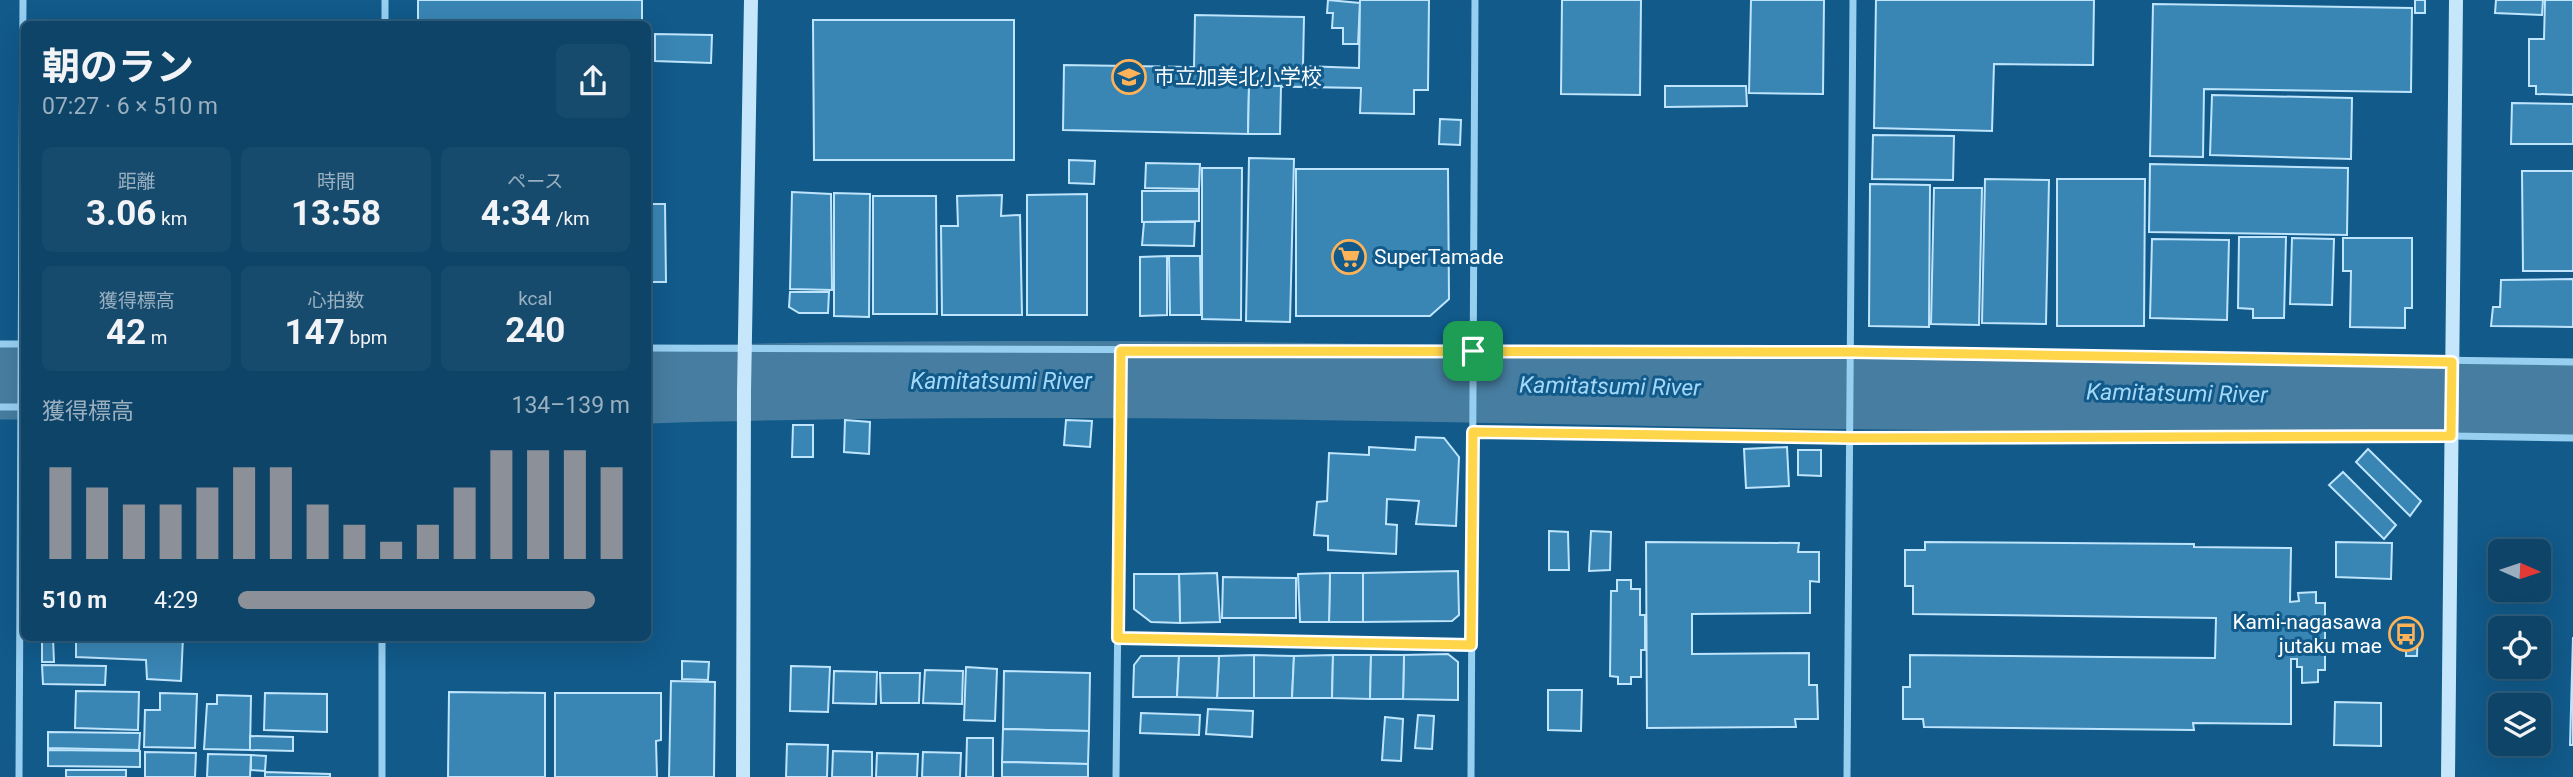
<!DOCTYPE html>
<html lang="ja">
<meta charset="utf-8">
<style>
:root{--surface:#0d4468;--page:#164b6e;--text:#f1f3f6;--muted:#9ab0c0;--line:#2d5c7c;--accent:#8c9099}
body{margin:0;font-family:Roboto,"Noto Sans JP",sans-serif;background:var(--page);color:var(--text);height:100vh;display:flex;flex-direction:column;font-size:26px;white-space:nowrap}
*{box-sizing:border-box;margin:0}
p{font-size:23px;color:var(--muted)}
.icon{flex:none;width:38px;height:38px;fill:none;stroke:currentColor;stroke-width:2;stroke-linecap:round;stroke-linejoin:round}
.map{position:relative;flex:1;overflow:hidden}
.panel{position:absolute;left:21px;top:21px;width:630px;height:620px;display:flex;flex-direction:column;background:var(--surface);border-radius:10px;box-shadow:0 7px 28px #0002,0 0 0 2px var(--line)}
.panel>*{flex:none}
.needle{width:46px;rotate:93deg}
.tools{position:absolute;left:2488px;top:539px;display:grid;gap:14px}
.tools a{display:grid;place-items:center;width:63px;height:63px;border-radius:10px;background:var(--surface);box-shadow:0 7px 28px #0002,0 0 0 2px var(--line);font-size:35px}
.pin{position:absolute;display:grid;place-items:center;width:60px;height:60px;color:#fff;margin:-30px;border-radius:14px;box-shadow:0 4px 10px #0006}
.round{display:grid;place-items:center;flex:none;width:74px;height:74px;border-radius:10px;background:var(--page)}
.head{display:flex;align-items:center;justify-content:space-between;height:119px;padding:0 21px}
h1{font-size:38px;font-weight:700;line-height:52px}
.metrics{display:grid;grid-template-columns:repeat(3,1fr);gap:10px;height:119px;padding:7px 21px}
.metrics div{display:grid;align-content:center;border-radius:10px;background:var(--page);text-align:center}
.metrics b{font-size:35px;font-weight:700}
.metrics small{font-size:19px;font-weight:400}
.metrics p{font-size:19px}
.chart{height:196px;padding:14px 21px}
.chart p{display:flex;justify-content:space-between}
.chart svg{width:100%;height:126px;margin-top:7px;stroke:var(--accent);stroke-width:6}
ul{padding:0 21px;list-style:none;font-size:23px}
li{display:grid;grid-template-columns:112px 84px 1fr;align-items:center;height:52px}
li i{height:18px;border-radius:9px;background:var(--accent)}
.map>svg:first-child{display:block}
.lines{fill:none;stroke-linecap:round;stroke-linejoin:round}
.river{stroke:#477da1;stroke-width:77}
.building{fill:#3985b4;stroke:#bee5fd;stroke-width:2}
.street{stroke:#97cff1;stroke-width:7}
.secondary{stroke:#c6e6fc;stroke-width:14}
.route-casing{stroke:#fff;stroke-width:14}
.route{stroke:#ffd54a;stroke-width:9}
.labels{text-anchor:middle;stroke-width:6;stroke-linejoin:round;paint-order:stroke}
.poi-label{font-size:21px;fill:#fff;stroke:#115a8a;text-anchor:start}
.water-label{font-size:23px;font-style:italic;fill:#a3d8f9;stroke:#115a8a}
</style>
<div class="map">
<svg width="2573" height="777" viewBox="0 0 2573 777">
<rect width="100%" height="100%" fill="#115a8a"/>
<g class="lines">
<g class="river">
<polyline points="0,381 24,381"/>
<path d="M648 385C1028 373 1409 383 1789 390 2050 394 2312 394 2573 397"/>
</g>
</g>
<g class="building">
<rect x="418" y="0" width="224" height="24"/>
<polygon points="1328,0 1360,3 1358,44 1343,44 1343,28 1332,28 1333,13 1327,13"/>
<polygon points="1360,0 1429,0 1428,90 1414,90 1414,114 1360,113 1361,88 1249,86 1248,134 1063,130 1064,65 1194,67 1195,15 1304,17 1303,66 1359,68"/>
<polygon points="1562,0 1641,0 1640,95 1561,94"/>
<polygon points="1751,0 1824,0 1823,94 1749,93"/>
<polygon points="1876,0 2094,0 2093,65 1994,64 1992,131 1874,128"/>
<rect x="2415" y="0" width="10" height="13"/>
<polygon points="2496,0 2543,0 2542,15 2495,13"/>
<polygon points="2545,0 2573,0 2573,95 2536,94 2536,86 2529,86 2529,39 2544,39"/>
<polygon points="2153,4 2412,8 2411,92 2204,89 2203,157 2150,156"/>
<polygon points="813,20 1014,20 1014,160 814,160"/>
<polygon points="655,34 712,35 711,63 655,61"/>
<polygon points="1249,86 1281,86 1280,134 1248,134"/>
<polygon points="1665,86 1746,86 1747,106 1665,107"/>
<polygon points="2212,95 2352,98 2351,159 2210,155"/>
<polygon points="2512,103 2573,104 2573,144 2511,144"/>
<polygon points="1440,119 1461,120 1460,145 1439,144"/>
<polygon points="1873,135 1954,136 1953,180 1872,179"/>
<polygon points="1249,158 1294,159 1290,322 1246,321"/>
<polygon points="1069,160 1095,161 1094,184 1069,183"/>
<polygon points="1146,163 1200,164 1199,189 1145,188"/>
<polygon points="2150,164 2348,168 2347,235 2149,232"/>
<polygon points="1202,168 1242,168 1241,320 1202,319"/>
<polygon points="1296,169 1448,169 1449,299 1430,316 1296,316"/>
<polygon points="2522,171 2573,171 2573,271 2523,271"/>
<polygon points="1985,179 2049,180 2046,324 1982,323"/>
<polygon points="2057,179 2145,179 2144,326 2057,326"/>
<polygon points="1870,184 1930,185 1929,327 1869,326"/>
<polygon points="1934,188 1982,188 1979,325 1931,324"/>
<polygon points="1142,191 1199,191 1199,221 1142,222"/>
<polygon points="792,192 831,194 832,290 790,289"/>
<polygon points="834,193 870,194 869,317 834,316"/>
<polygon points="1087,194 1087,315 1027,315 1027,195"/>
<polygon points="1002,195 1001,216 1020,215 1022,315 942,315 941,226 958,226 957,196"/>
<polygon points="873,196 936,196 937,314 873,314"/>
<polygon points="648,204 665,204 666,282 648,282"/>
<polygon points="1144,222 1195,222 1194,246 1142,245"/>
<polygon points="2239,237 2286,237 2284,318 2253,318 2253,309 2238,308"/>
<polygon points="2292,238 2334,239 2332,305 2290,304"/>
<polygon points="2343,238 2412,238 2412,308 2405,308 2405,328 2350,327 2351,271 2343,271"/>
<polygon points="2152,239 2229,240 2227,320 2150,318"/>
<polygon points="1167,256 1167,315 1140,316 1140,257"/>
<polygon points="1169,256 1200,256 1201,315 1170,315"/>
<polygon points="2573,279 2573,327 2491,326 2493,307 2500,307 2501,280"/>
<polygon points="790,292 829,292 828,313 799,313 789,307"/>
<polygon points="845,420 870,422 869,454 844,452"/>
<polygon points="1066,420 1092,421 1090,447 1064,445"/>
<polygon points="793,425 813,425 813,457 792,457"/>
<polygon points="1416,437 1444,438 1459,457 1456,526 1416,524 1419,501 1387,499 1386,524 1397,525 1396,554 1328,550 1328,536 1314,535 1317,502 1327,501 1329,453 1369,455 1369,447 1415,450"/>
<polygon points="1787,447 1789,486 1746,488 1744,449"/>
<polygon points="2368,449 2421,501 2410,516 2356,462"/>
<polygon points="1798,450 1821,450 1821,476 1798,475"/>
<polygon points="2343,472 2396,525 2384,539 2329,485"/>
<polygon points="1549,531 1568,532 1569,570 1549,570"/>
<polygon points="1591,531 1611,532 1610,570 1589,571"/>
<polygon points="1646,542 1799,543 1798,552 1819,552 1819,582 1810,581 1810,613 1692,614 1692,654 1809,653 1809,685 1817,685 1818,719 1795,719 1796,727 1647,728"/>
<polygon points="1925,542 2194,544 2194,547 2291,548 2290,602 2299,601 2298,593 2316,592 2316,603 2325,603 2325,670 2318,670 2318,682 2302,683 2302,667 2297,667 2297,659 2291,659 2291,724 2193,723 2194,730 1924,727 1923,719 1903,719 1903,687 1910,687 1910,655 2215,658 2216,618 1913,614 1913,586 1905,586 1905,550 1925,550"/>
<polygon points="2336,542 2392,543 2391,579 2336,577"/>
<polygon points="1458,571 1459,615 1452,621 1363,622 1363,573"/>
<polygon points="1217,573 1220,622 1180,623 1179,574"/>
<polygon points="1330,573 1363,573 1363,622 1329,622"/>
<polygon points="1330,573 1329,622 1300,622 1298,574"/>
<polygon points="1134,574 1179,574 1180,623 1151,622 1134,609"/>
<polygon points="1223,577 1296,578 1296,618 1222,618"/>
<polygon points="1617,580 1631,580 1631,589 1640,589 1640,615 1645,615 1645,650 1641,650 1641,677 1631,677 1631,684 1618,684 1618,677 1610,676 1611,591 1617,591"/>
<polygon points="2407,624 2418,624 2417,656 2406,656"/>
<polygon points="76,637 183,637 181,681 147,679 146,660 76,657"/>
<polygon points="2573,637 2573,745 2570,745"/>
<polygon points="42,638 53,638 54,662 42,662"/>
<polygon points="1448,654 1458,662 1458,700 1403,699 1404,655"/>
<polygon points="1254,655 1294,656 1292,698 1254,698"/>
<polygon points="1254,655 1254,698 1217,698 1219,656"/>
<polygon points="1333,655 1332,698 1292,698 1294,656"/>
<polygon points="1333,655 1371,655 1370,699 1332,698"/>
<polygon points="1371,655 1404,655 1403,699 1370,699"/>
<polygon points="1141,656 1179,656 1177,697 1133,697 1134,665"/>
<polygon points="1179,656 1219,656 1217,698 1177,697"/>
<polygon points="682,661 709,662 708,680 682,679"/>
<polygon points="42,665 106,666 105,685 43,684"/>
<polygon points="791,666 830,667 828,712 790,711"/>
<polygon points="966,667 997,669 995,721 964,720"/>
<polygon points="925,670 963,671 962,704 923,703"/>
<polygon points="834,671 877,672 876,704 833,703"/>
<polygon points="1004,671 1090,673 1089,731 1003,729"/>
<polygon points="880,673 920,673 919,703 881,703"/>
<polygon points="671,681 715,682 714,777 669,777"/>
<polygon points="1548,690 1582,690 1581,731 1548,730"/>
<polygon points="76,691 139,692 138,730 75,728"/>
<polygon points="449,692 545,693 545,777 448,777"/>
<polygon points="160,693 197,694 195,748 144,747 145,710 160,710"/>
<polygon points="265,693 327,694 327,732 264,730"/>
<polygon points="555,693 661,693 661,740 656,741 657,777 555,777"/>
<polygon points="217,695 251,696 250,750 204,749 207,704 217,704"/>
<polygon points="2335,702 2381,703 2381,746 2334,745"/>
<polygon points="1208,709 1253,711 1252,737 1206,734"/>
<polygon points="1141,713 1200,715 1199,735 1140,733"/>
<polygon points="1418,715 1434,716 1432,749 1415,748"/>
<polygon points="1385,717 1403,719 1401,761 1382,760"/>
<polygon points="1003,729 1089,731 1088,764 1002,762"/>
<polygon points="48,732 140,733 139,750 48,748"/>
<polygon points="250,736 293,737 293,751 250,750"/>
<polygon points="967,738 993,738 993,777 966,777"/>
<polygon points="787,744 828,745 827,777 786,777"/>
<polygon points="48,750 140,751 140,767 48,766"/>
<polygon points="833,751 872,752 872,777 832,777"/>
<polygon points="145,752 196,753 195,777 145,777"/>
<polygon points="923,752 961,753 960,777 922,777"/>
<polygon points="877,753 918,754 917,777 876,777"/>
<polygon points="208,754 251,755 250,777 207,777"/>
<polygon points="251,755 266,756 265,771 251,770"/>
<polygon points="1002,762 1088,764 1088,777 1002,777"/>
<rect x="66" y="770" width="60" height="7"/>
<polygon points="265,772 330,774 330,777 265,777"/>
</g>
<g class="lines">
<g class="street">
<polyline points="385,24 385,0"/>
<polyline points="0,344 24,344"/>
<polyline points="648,348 1852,352 2573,362"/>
<polyline points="0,407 22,407"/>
<polyline points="1473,432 1851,438 2451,436 2573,438"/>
<polyline points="1118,638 1471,645"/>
<polyline points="19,777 23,0"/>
<polyline points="382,777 382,637"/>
<polyline points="1116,777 1121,351"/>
<polyline points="1471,777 1475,0"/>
<polyline points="1847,777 1853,0"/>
</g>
<g class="secondary">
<polyline points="743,777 744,391 751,0"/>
<polyline points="2448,777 2456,0"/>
</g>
</g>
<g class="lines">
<g class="route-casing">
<polygon id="route" points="1121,351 1852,352 2452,362 2451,436 1851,438 1473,432 1471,645 1118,638"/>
</g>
<use href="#route" class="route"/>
</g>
<defs>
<g id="school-ring" transform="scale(1.75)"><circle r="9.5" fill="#115a8a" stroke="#ffb358" stroke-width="1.5"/><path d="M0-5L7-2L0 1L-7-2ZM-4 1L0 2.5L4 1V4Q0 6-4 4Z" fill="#ffb358"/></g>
<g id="supermarket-ring" transform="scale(1.75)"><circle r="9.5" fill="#115a8a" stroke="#ffb358" stroke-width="1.5"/><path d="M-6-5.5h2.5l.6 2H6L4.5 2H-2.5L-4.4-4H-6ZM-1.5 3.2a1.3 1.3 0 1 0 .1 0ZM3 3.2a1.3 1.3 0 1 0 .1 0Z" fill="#ffb358"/></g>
<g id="bus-ring" transform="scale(1.75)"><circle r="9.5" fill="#115a8a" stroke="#ffb358" stroke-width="1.5"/><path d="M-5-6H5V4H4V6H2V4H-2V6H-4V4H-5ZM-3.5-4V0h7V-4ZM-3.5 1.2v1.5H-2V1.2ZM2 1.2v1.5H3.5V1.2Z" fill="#ffb358"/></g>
</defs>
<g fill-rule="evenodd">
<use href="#school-ring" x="1129" y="77"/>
<use href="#supermarket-ring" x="1349" y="257"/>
<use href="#bus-ring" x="2406" y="634"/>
</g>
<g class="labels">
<g class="poi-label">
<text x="1154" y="84">市立加美北小学校</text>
<text x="1374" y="264">SuperTamade</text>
<text x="2382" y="629" text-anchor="end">Kami-nagasawa<tspan x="2382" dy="24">jutaku mae</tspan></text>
</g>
<g class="water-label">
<text x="1001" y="389">Kamitatsumi River</text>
<text transform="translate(1610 386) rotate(1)" y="8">Kamitatsumi River</text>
<text transform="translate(2177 393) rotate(1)" y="8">Kamitatsumi River</text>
</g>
</g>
</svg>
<div class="tools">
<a><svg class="needle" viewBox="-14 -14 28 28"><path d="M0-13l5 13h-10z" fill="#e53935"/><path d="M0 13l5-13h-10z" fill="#9ab0c0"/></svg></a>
<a><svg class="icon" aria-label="locate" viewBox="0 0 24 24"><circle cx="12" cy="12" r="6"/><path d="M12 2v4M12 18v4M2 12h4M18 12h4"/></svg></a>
<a><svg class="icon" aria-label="layers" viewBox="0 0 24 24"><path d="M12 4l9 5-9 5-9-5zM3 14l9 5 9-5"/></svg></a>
</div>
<div class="pin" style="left:1473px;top:351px;background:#1e9e55"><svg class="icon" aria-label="arrive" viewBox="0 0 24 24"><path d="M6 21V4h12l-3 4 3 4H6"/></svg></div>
<section class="panel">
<div class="head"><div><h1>朝のラン</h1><p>07:27 · 6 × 510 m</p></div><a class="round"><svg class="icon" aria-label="share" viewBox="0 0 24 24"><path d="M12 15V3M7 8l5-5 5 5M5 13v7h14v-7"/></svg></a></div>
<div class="metrics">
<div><p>距離</p><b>3.06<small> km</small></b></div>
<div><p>時間</p><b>13:58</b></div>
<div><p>ペース</p><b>4:34<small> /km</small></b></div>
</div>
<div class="metrics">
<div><p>獲得標高</p><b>42<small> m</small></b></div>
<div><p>心拍数</p><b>147<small> bpm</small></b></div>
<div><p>kcal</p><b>240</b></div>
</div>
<div class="chart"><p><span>獲得標高</span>134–139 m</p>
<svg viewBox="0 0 160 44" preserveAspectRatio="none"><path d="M5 44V12M15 44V19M25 44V25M35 44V25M45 44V19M55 44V12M65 44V12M75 44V25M85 44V32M95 44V38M105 44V32M115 44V19M125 44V6M135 44V6M145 44V6M155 44V12"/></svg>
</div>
<ul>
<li><b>510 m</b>4:29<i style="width:91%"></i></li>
</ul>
</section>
</div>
